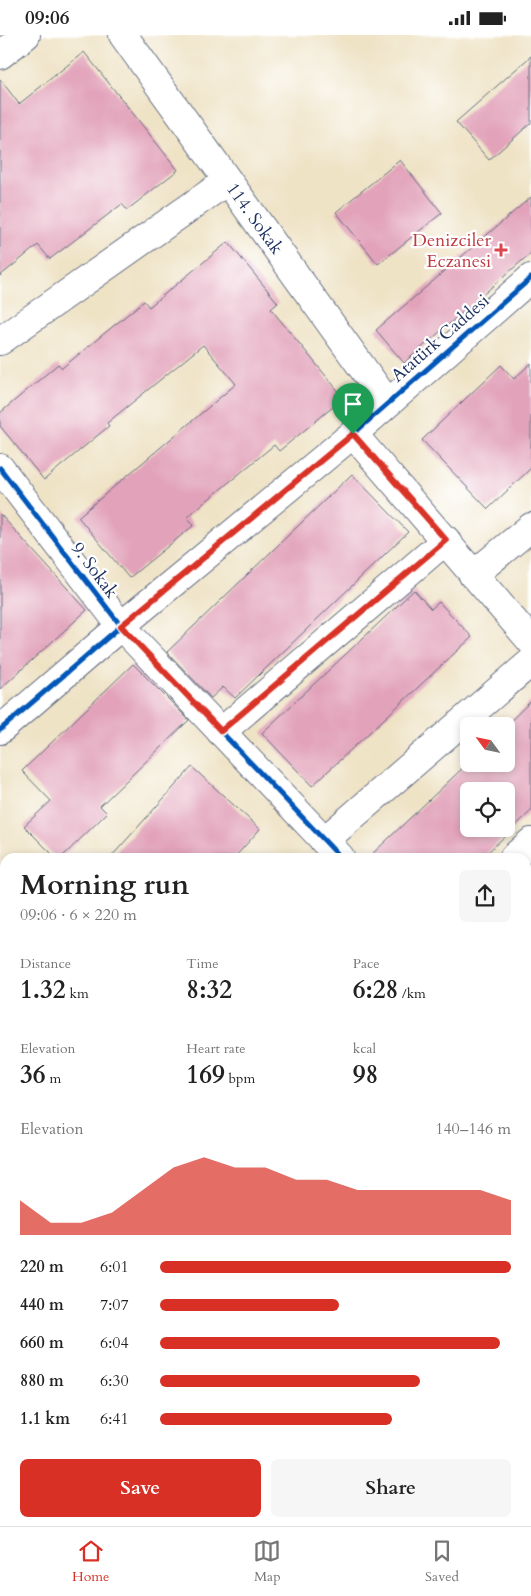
<!DOCTYPE html>
<meta charset="utf-8">
<style>
:root{--surface:#fff;--page:#f6f6f6;--text:#222;--muted:#767676;--line:#e0e0e0;--accent:#d93025}
body{margin:0;font-family:Cardo,serif;background:var(--page);color:var(--text);height:100vh;display:flex;flex-direction:column;font-size:19px;white-space:nowrap}
*{box-sizing:border-box;margin:0}
p{font-size:16px;color:var(--muted)}
.icon{flex:none;width:28px;height:28px;fill:none;stroke:currentColor;stroke-width:2;stroke-linecap:round;stroke-linejoin:round}
.map{position:relative;flex:1;overflow:hidden}
.side{position:absolute;left:0px;top:818px;width:531px;height:674px;display:flex;flex-direction:column;background:var(--surface);border-radius:15px 15px 0 0;box-shadow:0 2px 8px #0003}
.side>*{flex:none}
.needle{width:32px;rotate:303deg}
.tools{position:absolute;left:460px;top:682px;display:grid;gap:10px}
.tools a{display:grid;place-items:center;width:55px;height:55px;border-radius:8px;background:var(--surface);box-shadow:0 2px 8px #0003;font-size:25px}
.pin{position:absolute;display:grid;place-items:center;width:42px;height:42px;color:#fff;margin:-51px -21px;border-radius:50% 50% 50% 0;rotate:-45deg;box-shadow:0 0 5px #0007}
.pin .icon{rotate:45deg}
.round{display:grid;place-items:center;flex:none;width:52px;height:52px;border-radius:8px;background:var(--page)}
.overview{display:flex;align-items:center;justify-content:space-between;height:85px;padding:0 20px}
h1{font-size:28px;font-weight:700;line-height:38px}
.figures{display:grid;grid-template-columns:repeat(3,1fr);gap:8px;height:85px;padding:5px 20px}
.figures div{display:grid;align-content:center}
.figures b{font-size:25px;font-weight:700}
.figures small{font-size:14px;font-weight:400}
.figures p{font-size:14px}
.chart{height:140px;padding:10px 20px}
.chart p{display:flex;justify-content:space-between}
.chart svg{width:100%;height:90px;margin-top:5px;fill:var(--accent);opacity:.7}
.primary-button{display:flex;gap:10px;margin-top:auto;padding:10px 20px}
.primary-button a{flex:1;height:58px;border-radius:8px;background:var(--accent);color:#fff;font-size:20px;font-weight:700;line-height:58px;text-align:center}
.primary-button a+a{background:var(--page);color:var(--text)}
ul{padding:0 20px;list-style:none;font-size:16px}
li{display:grid;grid-template-columns:80px 60px 1fr;align-items:center;height:38px}
li i{height:12px;border-radius:6px;background:var(--accent)}
.status{display:flex;justify-content:space-between;align-items:center;height:35px;padding:0 25px;background:var(--surface);direction:ltr}
.status svg{height:14px;fill:currentColor}
.dock{display:flex;justify-content:space-around;align-items:center;height:70px;border-top:1px solid var(--line);background:var(--surface);font-size:14px;color:var(--muted)}
.dock a{display:grid;justify-items:center;gap:2px}
.dock .current{color:var(--accent)}
.map>svg:first-child{display:block}
.green{fill:#87c67d;stroke:#517a6e}
.building{fill:#e2a3ba;fill-rule:evenodd}
.lines{fill:none;stroke-linecap:round;stroke-linejoin:round}
.minor-casing{stroke:#656e82;stroke-width:30}
.highway-casing{stroke:#656e82;stroke-width:30}
.minor{stroke:#fff;stroke-width:28}
.highway{stroke:#fdbc70;stroke-width:28}
.cycleway-casing{stroke:#fff;stroke-width:8}
.cycleway{stroke:#0057b8;stroke-width:5}
.route-casing{stroke:#fff;stroke-width:10}
.route{stroke:#d93025;stroke-width:6}
.health-dot{fill:#e0444e;stroke:#fff;stroke-width:2}
.labels{text-anchor:middle;stroke-width:4.5;stroke-linejoin:round;paint-order:stroke}
.street-label{font-size:18px;fill:#1b2f5e;stroke:#fff}
.health-label{font-size:18px;fill:#be3a42;stroke:#fff;text-anchor:end}
</style>
<div class="status"><b>09:06</b><svg viewBox="0 0 49 12"><path d="M0 12V9h3v3zM5 12V6h3v6zM10 12V3h3v9zM15 12V0h3v12zM26 1h20v11H26zM47 4h2v5h-2z"/></svg></div>
<div class="map">
<svg width="531" height="1491" viewBox="0 0 531 1491">
<rect width="100%" height="100%" fill="#fff"/>
<filter id="ink" filterUnits="userSpaceOnUse"><feTurbulence type="fractalNoise" baseFrequency=".02" numOctaves="2"/><feDisplacementMap in="SourceGraphic" scale="10" xChannelSelector="R" yChannelSelector="G"/><feConvolveMatrix kernelMatrix="1 2 1 2 8 2 1 2 1" color-interpolation-filters="sRGB"/></filter>
<filter id="wash" filterUnits="userSpaceOnUse"><feTurbulence type="fractalNoise" baseFrequency=".0096" numOctaves="4" result="noise"/><feDisplacementMap in="SourceGraphic" scale="20" xChannelSelector="R" yChannelSelector="G"/><feGaussianBlur stdDeviation="1.12" result="paint"/><feColorMatrix in="noise" values="0 0 0 0 0 0 0 0 0 0 0 0 0 0 0 0 0 1.4 0 .05"/><feComposite in="paint" operator="in"/></filter>
<g filter="url(#wash)">
<rect width="100%" height="100%" fill="#efe3c6"/>
<polygon class="green" points="5,946 5,1081 0,1072 0,951"/>
<g id="blocks">
<g class="building">
<polygon points="84,17 178,135 127,175 122,169 50,224 38,210 0,241 0,44 19,69"/>
<polygon points="531,21 531,88 489,125 456,87"/>
<polygon points="400,125 442,178 378,229 336,177"/>
<polygon points="531,162 531,218 404,328 376,295"/>
<polygon points="228,207 278,268 271,274 344,363 279,416 274,410 187,482 194,490 129,543 78,482 236,349 203,310 107,388 109,391 44,445 0,391 0,378 58,329 62,333 144,266 149,272"/>
<polygon points="531,328 531,433 488,474 422,405 501,330 514,344"/>
<polygon points="352,439 408,497 235,663 223,652 211,663 167,617"/>
<polygon points="0,479 87,575 0,654"/>
<polygon points="414,555 431,574 439,567 472,602 312,751 262,698"/>
<polygon points="133,629 189,685 100,771 107,778 62,822 55,822 24,791 51,766 22,736"/>
<path d="M531 666V776L483 822H369L469 727V729H506L505 691ZM469 756H506V794H469Z"/>
<polygon points="192,732 260,794 235,822 111,822"/>
</g>
</g>
</g>
<g filter="url(#ink)">
<use href="#blocks" fill-opacity="0" stroke="#656e82" stroke-width="1"/>
<g class="lines">
<g class="minor-casing">
<g id="minor">
<path id="s1" d="M123 0 387 367"/>
<polyline points="0,20 26,0"/>
<polyline points="0,306 227,146"/>
<polyline points="353,399 531,606"/>
<polyline points="0,433 121,591 340,822"/>
<polyline points="473,540 531,492"/>
<polyline points="0,695 121,591 353,399 531,243"/>
<polyline points="221,697 446,505"/>
<polyline points="324,806 531,627"/>
<polyline points="514,822 531,807"/>
<polyline points="526,1039 531,1045"/>
<polyline points="526,1235 531,1230"/>
<polyline points="526,1416 531,1409"/>
<polyline points="526,1441 531,1443"/>
<polyline points="292,1491 296,1486"/>
</g>
</g>
<g class="highway-casing">
<g id="highway">
<polyline points="0,1222 5,1231"/>
<polyline points="0,1339 5,1348"/>
<polyline points="83,1486 86,1491"/>
<polyline points="145,1486 147,1491"/>
</g>
</g>
<use href="#minor" class="minor"/>
<use href="#highway" class="highway"/>
<g class="cycleway-casing">
<g id="cycleway">
<polyline points="0,433 121,591 340,822"/>
<polyline points="0,695 121,591 353,399 531,243"/>
</g>
</g>
<use href="#cycleway" class="cycleway"/>
</g>
</g>
<g class="lines" filter="url(#ink)">
<g class="route-casing">
<polygon id="route" points="353,399 446,505 221,696 121,591"/>
</g>
<use href="#route" class="route"/>
</g>
<path class="health-dot" d="M498.5 207.5h5v5h5v5h-5v5h-5v-5h-5v-5h5z"/>
<g class="labels">
<g class="street-label">
<text dy="6" stroke="none"><textPath href="#s1" startOffset="226">114. Sokak</textPath></text>
<text transform="translate(440 303) rotate(-41)" y="6">Atatürk Caddesi</text>
<text transform="translate(95 535) rotate(53)" y="6">9. Sokak</text>
</g>
<g class="health-label">
<text x="491" y="211">Denizciler<tspan x="491" dy="21">Eczanesi</tspan></text>
</g>
</g>
</svg>
<div class="tools">
<a><svg class="needle" viewBox="-14 -14 28 28"><path d="M0-13l5 13h-10z" fill="#e53935"/><path d="M0 13l5-13h-10z" fill="#767676"/></svg></a>
<a><svg class="icon" aria-label="locate" viewBox="0 0 24 24"><circle cx="12" cy="12" r="6"/><path d="M12 2v4M12 18v4M2 12h4M18 12h4"/></svg></a>
</div>
<div class="pin" style="left:353px;top:399px;background:#1e9e55"><svg class="icon" aria-label="arrive" viewBox="0 0 24 24"><path d="M6 21V4h12l-3 4 3 4H6"/></svg></div>
<section class="side">
<div class="overview"><div><h1>Morning run</h1><p>09:06 · 6 × 220 m</p></div><a class="round"><svg class="icon" aria-label="share" viewBox="0 0 24 24"><path d="M12 15V3M7 8l5-5 5 5M5 13v7h14v-7"/></svg></a></div>
<div class="figures">
<div><p>Distance</p><b>1.32<small> km</small></b></div>
<div><p>Time</p><b>8:32</b></div>
<div><p>Pace</p><b>6:28<small> /km</small></b></div>
</div>
<div class="figures">
<div><p>Elevation</p><b>36<small> m</small></b></div>
<div><p>Heart rate</p><b>169<small> bpm</small></b></div>
<div><p>kcal</p><b>98</b></div>
</div>
<div class="chart"><p><span>Elevation</span>140–146 m</p>
<svg viewBox="0 0 160 44" preserveAspectRatio="none"><path d="M0 44V27L10 38L20 38L30 33L40 22L50 11L60 6L70 11L80 11L90 17L100 17L110 22L120 22L130 22L140 22L150 22L160 27V44z"/></svg>
</div>
<ul>
<li><b>220 m</b>6:01<i style="width:100%"></i></li>
<li><b>440 m</b>7:07<i style="width:51%"></i></li>
<li><b>660 m</b>6:04<i style="width:97%"></i></li>
<li><b>880 m</b>6:30<i style="width:74%"></i></li>
<li><b>1.1 km</b>6:41<i style="width:66%"></i></li>
</ul>
<div class="primary-button"><a>Save</a><a>Share</a></div>
</section>
</div>
<nav class="dock">
<a class="current"><svg class="icon" aria-label="home" viewBox="0 0 24 24"><path d="M3 11l9-7 9 7M6 9v11h12V9"/></svg>Home</a>
<a><svg class="icon" aria-label="map" viewBox="0 0 24 24"><path d="M3 6l6-2 6 2 6-2v14l-6 2-6-2-6 2zM9 4v14M15 6v14"/></svg>Map</a>
<a><svg class="icon" aria-label="saved" viewBox="0 0 24 24"><path d="M7 4h10v16l-5-4-5 4z"/></svg>Saved</a>
</nav>
